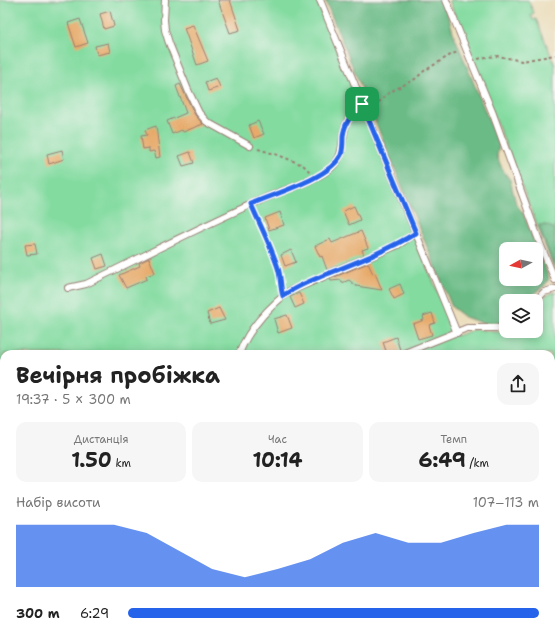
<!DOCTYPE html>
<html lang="uk">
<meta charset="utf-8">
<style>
:root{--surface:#fff;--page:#f6f6f6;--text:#222;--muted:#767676;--accent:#2563eb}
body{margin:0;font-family:"Shantell Sans",sans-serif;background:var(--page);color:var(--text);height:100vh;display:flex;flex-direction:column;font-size:15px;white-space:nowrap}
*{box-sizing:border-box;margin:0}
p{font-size:13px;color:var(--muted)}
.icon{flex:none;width:22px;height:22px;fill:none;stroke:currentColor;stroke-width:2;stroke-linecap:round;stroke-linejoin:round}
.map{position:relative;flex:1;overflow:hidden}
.panel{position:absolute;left:0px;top:350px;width:555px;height:286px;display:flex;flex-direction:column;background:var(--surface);border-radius:12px 12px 0 0;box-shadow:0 2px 10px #0003}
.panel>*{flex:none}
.needle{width:26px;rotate:262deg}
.tools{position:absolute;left:499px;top:242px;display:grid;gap:8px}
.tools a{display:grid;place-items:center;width:44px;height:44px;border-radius:8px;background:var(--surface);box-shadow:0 2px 10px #0003;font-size:20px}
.pin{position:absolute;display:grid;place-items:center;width:34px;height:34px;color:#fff;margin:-17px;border-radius:8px;box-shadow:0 2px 6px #0006}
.round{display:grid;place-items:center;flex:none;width:42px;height:42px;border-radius:12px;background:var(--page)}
.overview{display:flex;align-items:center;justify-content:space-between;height:68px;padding:0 16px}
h1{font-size:22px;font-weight:700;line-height:30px}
.metrics{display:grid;grid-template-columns:repeat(3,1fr);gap:6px;height:68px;padding:4px 16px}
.metrics div{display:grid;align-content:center;border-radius:10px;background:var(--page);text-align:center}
.metrics b{font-size:20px;font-weight:700}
.metrics small{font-size:11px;font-weight:400}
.metrics p{font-size:11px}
.chart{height:112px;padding:8px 16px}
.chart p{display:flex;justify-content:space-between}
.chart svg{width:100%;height:72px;margin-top:4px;fill:var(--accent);opacity:.7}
ul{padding:0 16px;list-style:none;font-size:13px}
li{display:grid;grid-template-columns:64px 48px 1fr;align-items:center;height:30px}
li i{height:10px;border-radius:5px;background:var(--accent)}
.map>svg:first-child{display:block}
.green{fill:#83dba0;stroke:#667d66;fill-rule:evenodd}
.forest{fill:#6abb86;stroke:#5a6d58;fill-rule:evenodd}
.building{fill:#e7aa6a}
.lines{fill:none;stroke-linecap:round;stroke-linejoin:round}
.service-casing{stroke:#9a7e72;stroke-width:8}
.path{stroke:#9a7e72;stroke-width:2;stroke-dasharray:3 3;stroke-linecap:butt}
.service{stroke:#fff;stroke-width:6}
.route-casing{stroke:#fff;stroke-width:8}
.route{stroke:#2563eb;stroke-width:5}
</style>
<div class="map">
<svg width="555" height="636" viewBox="0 0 555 636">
<rect width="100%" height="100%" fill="#f6f6f2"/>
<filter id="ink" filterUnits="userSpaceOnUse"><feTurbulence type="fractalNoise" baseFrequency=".025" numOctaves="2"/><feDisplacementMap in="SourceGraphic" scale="8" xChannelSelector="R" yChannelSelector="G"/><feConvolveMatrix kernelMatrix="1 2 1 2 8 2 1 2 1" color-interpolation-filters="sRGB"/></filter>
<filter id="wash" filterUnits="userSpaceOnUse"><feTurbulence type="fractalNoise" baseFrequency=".012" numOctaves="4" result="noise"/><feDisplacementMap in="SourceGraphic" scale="16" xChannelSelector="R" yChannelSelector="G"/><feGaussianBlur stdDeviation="0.9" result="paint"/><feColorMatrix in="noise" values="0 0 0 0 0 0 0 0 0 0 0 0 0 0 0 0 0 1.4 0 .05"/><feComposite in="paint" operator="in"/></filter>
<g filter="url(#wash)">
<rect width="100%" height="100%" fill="#ebddba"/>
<g class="green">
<path d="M0 0H316L456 336 476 329 494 332 536 331V307L547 295 555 292V636H0ZM4 354H551V632H4Z"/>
<polygon points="449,0 528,0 534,13 531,15 533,20 536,19 555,65 555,271"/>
</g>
<g class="forest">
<path d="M325 0H443L454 35 499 145 497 156 502 169 510 180 516 204 523 213 549 278C545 289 533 291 528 301H506V323H482L465 317 452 307ZM506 249H536V279H506Z"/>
<polygon points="539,225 546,225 555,229 555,267 543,238"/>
</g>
<g id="blocks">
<g class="building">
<polygon points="218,0 230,0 240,30 230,33"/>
<polygon points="110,11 114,26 104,29 100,14"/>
<polygon points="80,19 88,43 76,47 68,23"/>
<polygon points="193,25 208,61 197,65 184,28"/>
<polygon points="108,43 110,52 97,55 95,46"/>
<polygon points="216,78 220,87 208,91 205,82"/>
<polygon points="180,84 195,115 203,124 183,132 182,130 172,134 167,121 186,113 176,86"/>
<polygon points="258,121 264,134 254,138 249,125"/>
<polygon points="156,126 160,157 156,158 154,151 149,152 149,148 143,149 141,136 147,135 145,130"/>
<polygon points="62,150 64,159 49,164 47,154"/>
<polygon points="190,152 194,163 183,166 179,156"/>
<polygon points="354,206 360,220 349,225 343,211"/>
<polygon points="280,212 284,225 269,230 265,218"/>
<polygon points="361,231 368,248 362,250 364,255 327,270 322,256 320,257 315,246 330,239 332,243"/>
<polygon points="35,244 37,254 27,255 25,245"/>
<polygon points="291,250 296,262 285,266 281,255"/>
<polygon points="103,254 107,266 97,269 93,258"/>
<polygon points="149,258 155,273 146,276 147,279 126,288 119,275 140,266 139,263"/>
<polygon points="368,263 373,274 375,273 382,290 356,286 349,280 342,283 341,280 331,281 330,279"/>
<polygon points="400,284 404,294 394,299 389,289"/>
<polygon points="299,293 304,304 295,308 290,297"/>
<polygon points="219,308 225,320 210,324 207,313"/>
<polygon points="432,313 435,323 429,325 432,335 418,339 413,324 424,320 423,316"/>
<polygon points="287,315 292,328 278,333 274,319"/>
<polygon points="396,337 400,350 398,354 387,354 383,342"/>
</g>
</g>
</g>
<g filter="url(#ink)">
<use href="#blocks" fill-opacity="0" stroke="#9a7e72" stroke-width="1"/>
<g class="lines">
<g class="service-casing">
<g id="service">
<polyline points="165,0 164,20 165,30 169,43 188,90 199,113 207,122 250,146"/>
<polyline points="320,0 457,333"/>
<polyline points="446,0 493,114 541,246 555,280"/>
<path d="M68 288 86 284C144 256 202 226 261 200 282 190 308 184 327 171 347 157 339 144 346 125 349 116 355 110 362 104"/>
<polyline points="536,301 544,292 555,289"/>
<path d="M239 354C248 329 267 309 288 292L398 245 416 233"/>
<polyline points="402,354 467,328 506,328"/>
<polyline points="551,404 555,410"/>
<polyline points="551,532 555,533"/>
<polyline points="322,632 323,636"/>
<polyline points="450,632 451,636"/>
</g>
</g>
<g class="path">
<polyline points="478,59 486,57 498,56 522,61 555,55"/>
<polyline points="373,105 380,101 390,92 415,79 424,71 452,54 458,52"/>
<polyline points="258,149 278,155 303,165 310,172"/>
<path d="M255 212C264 234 281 264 282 287"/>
<polyline points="0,392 4,399"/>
</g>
<use href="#service" class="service"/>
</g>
</g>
<g class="lines" filter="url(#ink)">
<g class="route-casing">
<path id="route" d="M362 104 416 233C388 250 357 262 327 274 313 280 296 286 283 296 280 287 281 277 278 268 271 246 260 225 251 204 275 193 329 179 341 155 343 150 343 143 343 137 344 123 352 113 362 104Z"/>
</g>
<use href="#route" class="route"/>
</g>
</svg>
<div class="tools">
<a><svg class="needle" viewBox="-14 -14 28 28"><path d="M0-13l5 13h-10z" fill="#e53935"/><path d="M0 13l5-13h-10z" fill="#767676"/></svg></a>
<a><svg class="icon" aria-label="layers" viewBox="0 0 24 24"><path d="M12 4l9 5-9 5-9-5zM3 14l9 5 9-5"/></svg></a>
</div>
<div class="pin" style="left:362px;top:104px;background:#1e9e55"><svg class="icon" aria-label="arrive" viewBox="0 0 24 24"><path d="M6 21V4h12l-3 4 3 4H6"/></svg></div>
<section class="panel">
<div class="overview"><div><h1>Вечірня пробіжка</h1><p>19:37 · 5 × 300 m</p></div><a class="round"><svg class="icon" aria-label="share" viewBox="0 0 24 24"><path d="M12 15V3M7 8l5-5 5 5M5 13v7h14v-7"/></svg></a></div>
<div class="metrics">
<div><p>Дистанція</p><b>1.50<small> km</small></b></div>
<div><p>Час</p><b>10:14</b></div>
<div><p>Темп</p><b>6:49<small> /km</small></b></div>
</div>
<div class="chart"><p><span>Набір висоти</span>107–113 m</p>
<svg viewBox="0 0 160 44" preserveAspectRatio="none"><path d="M0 44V6L10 6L20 6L30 6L40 11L50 22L60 33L70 38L80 33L90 27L100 17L110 11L120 17L130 17L140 11L150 6L160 6V44z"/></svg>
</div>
<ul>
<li><b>300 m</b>6:29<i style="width:100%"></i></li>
</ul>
</section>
</div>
